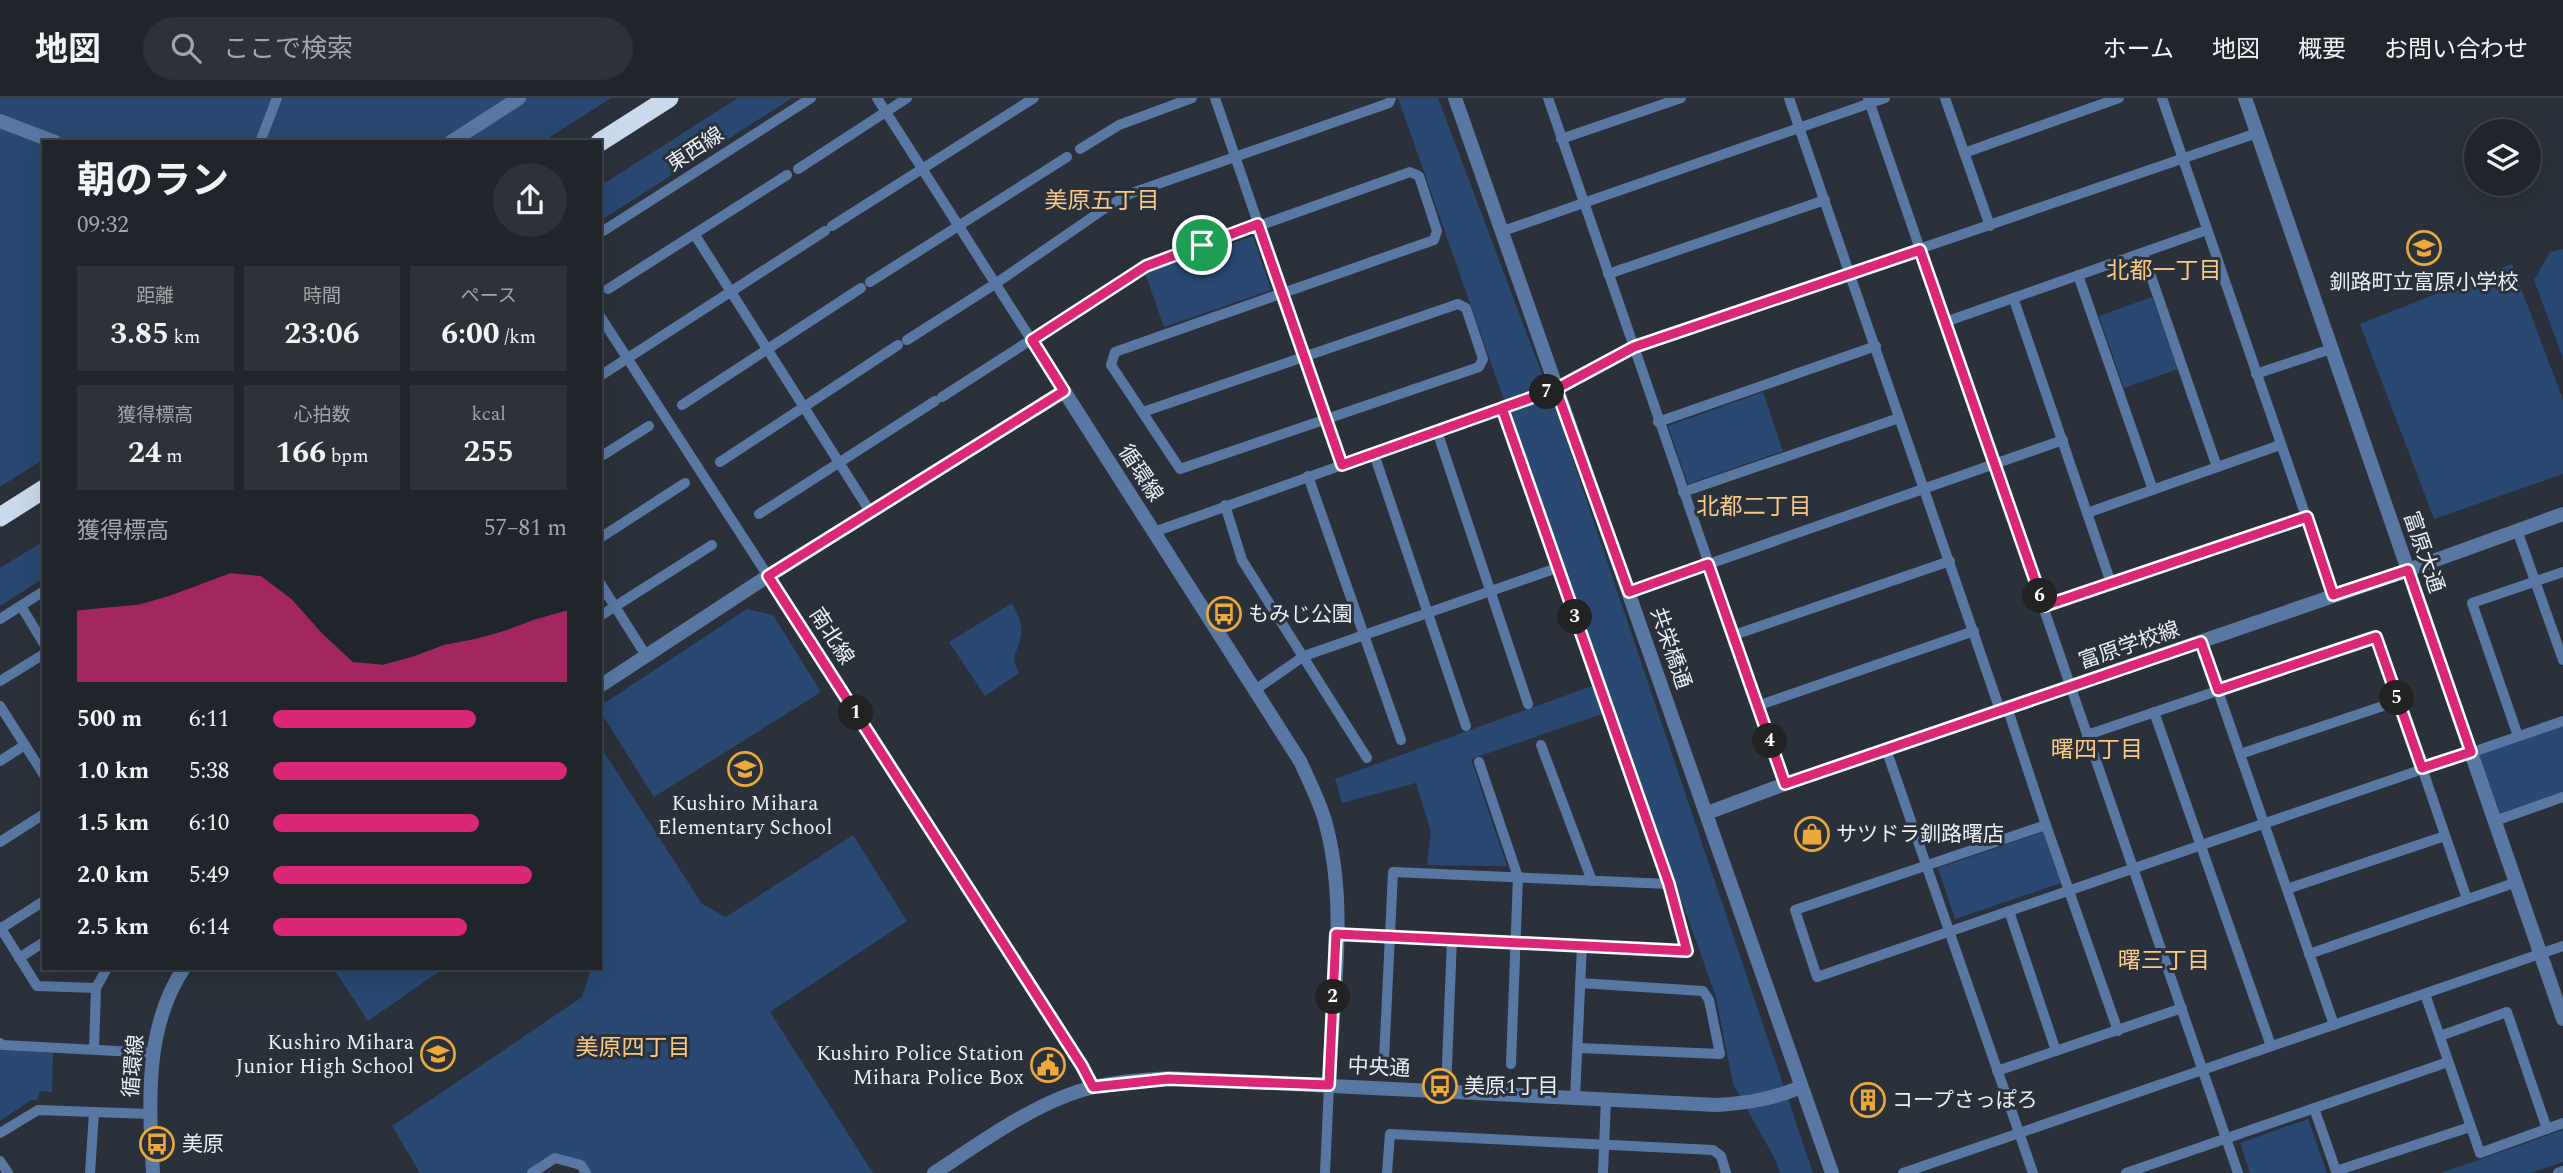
<!DOCTYPE html>
<html lang="ja">
<meta charset="utf-8">
<style>
:root{--surface:#20252c;--page:#2d3138;--text:#f1f3f6;--muted:#a2a5a9;--line:#3d4248;--accent:#db2777}
body{margin:0;font-family:Spectral,"Noto Sans JP",serif;background:var(--page);color:var(--text);height:100vh;display:flex;flex-direction:column;font-size:26px;white-space:nowrap}
*{box-sizing:border-box;margin:0}
p{font-size:23px;color:var(--muted)}
.icon{flex:none;width:38px;height:38px;fill:none;stroke:currentColor;stroke-width:2;stroke-linecap:round;stroke-linejoin:round}
.map{position:relative;flex:1;overflow:hidden}
.sheet{position:absolute;left:42px;top:42px;width:560px;height:830px;display:flex;flex-direction:column;background:var(--surface);border-radius:0px;box-shadow:0 7px 28px #0002,0 0 0 2px var(--line)}
.sheet>*{flex:none}
.buttons{position:absolute;left:2464px;top:21px;display:grid;gap:14px}
.buttons a{display:grid;place-items:center;width:77px;height:77px;border-radius:50%;background:var(--surface);box-shadow:0 7px 28px #0002,0 0 0 2px var(--line);font-size:35px}
.pin{position:absolute;display:grid;place-items:center;width:60px;height:60px;color:#fff;margin:-30px;border:4px solid #fff;border-radius:50%;box-shadow:0 2px 7px #0007}
.km{position:absolute;width:35px;height:35px;margin:-18px;border-radius:50%;background:#222;color:#fff;font-size:19px;line-height:35px;text-align:center}
.round{display:grid;place-items:center;flex:none;width:74px;height:74px;border-radius:37px;background:var(--page)}
.head{display:flex;align-items:center;justify-content:space-between;height:119px;padding:0 35px}
h1{font-size:38px;font-weight:700;line-height:52px}
.metrics{display:grid;grid-template-columns:repeat(3,1fr);gap:10px;height:119px;padding:7px 35px}
.metrics div{display:grid;align-content:center;border-radius:0px;background:var(--page);text-align:center}
.metrics b{font-size:30px;font-weight:700}
.metrics small{font-size:19px;font-weight:400}
.metrics p{font-size:19px}
.chart{height:196px;padding:14px 35px}
.chart p{display:flex;justify-content:space-between}
.chart svg{width:100%;height:126px;margin-top:7px;fill:var(--accent);opacity:.7}
ul{padding:0 35px;list-style:none;font-size:23px}
li{display:grid;grid-template-columns:112px 84px 1fr;align-items:center;height:52px}
li i{height:18px;border-radius:9px;background:var(--accent)}
header{display:flex;align-items:center;gap:42px;box-sizing:border-box;height:98px;padding:0 35px;background:var(--surface);border-bottom:2px solid var(--line)}
header strong{font-size:33px}
nav{display:flex;gap:38px;margin-inline-start:auto;font-size:24px}
.search{width:490px;height:63px;background:var(--page);display:flex;align-items:center;gap:18px;box-sizing:border-box;padding:0 24px;border-radius:38px;color:var(--muted);font-size:26px}
.map>svg:first-child{display:block}
.park{fill:#294972}
.lines{fill:none;stroke-linecap:round;stroke-linejoin:round}
.minor{stroke:#5878a3;stroke-width:10}
.tertiary{stroke:#5878a3;stroke-width:14}
.motorway{stroke:#c9d9ee;stroke-width:19}
.route-casing{stroke:#fff;stroke-width:14}
.route{stroke:#db2777;stroke-width:9}
.labels{text-anchor:middle;stroke-width:6;stroke-linejoin:round;paint-order:stroke}
.street-label{font-size:21px;fill:#eaeff5;stroke:#2a313a}
.poi-label{font-size:21px;fill:#eaeff5;stroke:#2a313a;text-anchor:start}
.neighbourhood-label{font-size:23px;fill:#f8c986;stroke:#2a313a}
</style>
<header>
<strong>地図</strong>
<div class="search"><svg class="icon" aria-label="search" viewBox="0 0 24 24"><circle cx="10" cy="10" r="6"/><path d="M15 15l6 6"/></svg>ここで検索</div>
<nav><a>ホーム</a><a>地図</a><a>概要</a><a>お問い合わせ</a></nav>
</header>
<div class="map">
<svg width="2563" height="1075" viewBox="0 0 2563 1075">
<rect width="100%" height="100%" fill="#2a313a"/>
<g class="park">
<polygon points="0,0 611,0 542,44 44,44 44,361 0,389"/>
<polygon points="738,0 792,0 600,123 600,88"/>
<polygon points="1398,0 1438,0 1562,329 1813,1075 1780,1075 1775,1061 1733,986 1716,899 1614,612 1471,661 1507,768 1427,767 1431,734 1416,685 1342,705 1335,681 1603,584"/>
<polygon points="1253,138 1271,192 1164,229 1145,175"/>
<polygon points="2563,151 2563,260 2534,182 2550,154"/>
<polygon points="2512,166 2563,302 2563,376 2434,421 2360,226"/>
<polygon points="2152,199 2178,271 2124,290 2099,218"/>
<polygon points="1763,294 1783,353 1688,386 1668,328"/>
<polygon points="44,443 44,480 0,508 0,470"/>
<path d="M1012 505C1017 515 1023 525 1021 537 1018 556 1009 556 1019 575L985 598 949 544Z"/>
<polygon points="747,511 773,517 821,594 654,699 600,613 600,608"/>
<polygon points="2563,623 2563,699 2495,723 2471,654"/>
<polygon points="600,648 702,806 726,819 853,737 907,823 770,914 873,1075 586,1075 555,1060 532,1075 420,1075 392,1028 582,899 591,870 600,870"/>
<polygon points="2043,734 2061,785 1955,821 1938,770"/>
<polygon points="333,870 444,870 368,923"/>
<polygon points="0,952 53,955 52,994 40,993 37,1002 31,1002 0,1023"/>
<polygon points="2308,1021 2327,1075 2250,1075 2240,1045"/>
<polygon points="2563,1032 2563,1064 2530,1075 2441,1075"/>
</g>
<g class="lines">
<g class="minor">
<polyline points="877,0 1064,293"/>
<polyline points="1215,0 1341,367"/>
<polyline points="1548,0 1785,686"/>
<polyline points="1789,0 2000,612"/>
<polyline points="1868,0 2238,1075"/>
<polyline points="1945,0 1990,128"/>
<polyline points="2162,0 2333,497"/>
<polyline points="1561,41 1681,0"/>
<polyline points="260,44 277,0"/>
<polyline points="1080,51 1119,27 1192,0"/>
<polyline points="1964,55 2119,0"/>
<polyline points="798,71 907,0"/>
<polyline points="1114,105 1132,95 1389,5 1391,0"/>
<polyline points="832,128 1034,0"/>
<polyline points="1503,133 1885,0"/>
<polyline points="600,135 811,0"/>
<polyline points="695,137 871,415"/>
<polyline points="2143,155 2217,369"/>
<polyline points="1608,176 1825,102"/>
<polyline points="2078,177 2153,392"/>
<polyline points="870,184 1067,59"/>
<polyline points="608,191 787,77"/>
<polyline points="2014,202 2111,485"/>
<polyline points="600,218 768,478"/>
<polyline points="1945,224 2207,132"/>
<polyline points="907,242 995,186 1104,111"/>
<polyline points="2256,276 2331,251"/>
<polyline points="600,278 825,133"/>
<polyline points="942,299 1146,168 1410,74 1419,78 1437,133 1434,142 1115,254 1111,267 1180,371 1479,269 1483,261 1466,210 1458,206 1143,314"/>
<polyline points="682,307 861,190"/>
<polyline points="1658,324 1876,248"/>
<polyline points="1437,333 1528,606"/>
<polyline points="1374,356 1466,628"/>
<polyline points="600,359 649,328"/>
<polyline points="720,364 898,247"/>
<polyline points="1308,378 1401,642"/>
<polyline points="1683,394 1899,320"/>
<polyline points="1225,407 1242,462 1367,660"/>
<polyline points="2087,415 2280,347"/>
<polyline points="759,416 935,303"/>
<polyline points="2517,432 2563,562"/>
<polyline points="1154,434 1556,291 1634,249 2257,35"/>
<polyline points="600,440 685,385"/>
<polyline points="600,485 647,559"/>
<polyline points="1629,494 2063,342"/>
<polyline points="21,508 44,546"/>
<polyline points="2044,508 2307,419"/>
<polyline points="600,518 712,447"/>
<polyline points="0,521 44,493"/>
<polyline points="1734,537 1950,463"/>
<polyline points="2201,544 2334,927"/>
<polyline points="0,583 44,556"/>
<polyline points="1255,592 1304,558 1557,470"/>
<polyline points="0,608 44,677"/>
<polyline points="1757,608 1974,533"/>
<polyline points="2007,609 2046,727 2118,933"/>
<polyline points="2154,614 2271,948"/>
<polyline points="2087,637 2377,539 2467,801"/>
<polyline points="2518,638 2472,505 2563,474"/>
<polyline points="1541,647 1592,783"/>
<polyline points="1886,651 2033,1075"/>
<polyline points="2240,656 2398,603"/>
<polyline points="0,663 25,647"/>
<polyline points="1479,664 1518,779 1511,966"/>
<polyline points="2495,723 2563,699"/>
<polyline points="2046,727 1795,812 1817,879 2563,623"/>
<polyline points="0,744 44,716"/>
<polyline points="2287,791 2445,738"/>
<polyline points="2009,813 2056,953"/>
<polyline points="0,829 37,888 96,890"/>
<polyline points="0,831 44,803"/>
<polyline points="1336,836 1687,853 1669,786 1502,310"/>
<polyline points="2309,856 2517,784"/>
<polyline points="19,860 44,844"/>
<polyline points="2425,896 2480,1055 2563,1025"/>
<polyline points="2440,938 2507,914 2547,1031"/>
<polyline points="0,945 2,947 155,955"/>
<polyline points="1578,950 1720,956 1709,902 1703,893 1580,885"/>
<polyline points="94,951 96,890 107,870"/>
<polyline points="1384,962 1393,774 1669,786"/>
<polyline points="1997,973 2182,910"/>
<polyline points="1446,993 1452,840"/>
<polyline points="1575,1000 1582,847"/>
<polyline points="2314,1010 2336,1073 2470,1029"/>
<polyline points="0,1035 38,1012 150,1016"/>
<polyline points="0,1063 8,1075"/>
<polyline points="90,1075 94,1014"/>
<polyline points="532,1075 555,1060 581,1067 586,1075"/>
<polyline points="1325,1075 1329,987"/>
<polyline points="1387,1075 1390,1036 1713,1052 1721,1058 1726,1075"/>
<polyline points="1603,1075 1606,1001"/>
<polyline points="1903,1075 2563,848"/>
<polyline points="2126,1075 2448,964"/>
<polyline points="2558,1075 2563,1073"/>
</g>
<g class="tertiary">
<polyline points="1455,0 1832,1075"/>
<polyline points="2245,0 2563,921"/>
<polyline points="0,23 55,44"/>
<polyline points="451,44 519,0"/>
<polyline points="768,478 1082,968 1093,989"/>
<path d="M600 588 768 478 1064 293 1300 663C1309 683 1319 702 1325 723 1349 808 1332 901 1329 987"/>
<polyline points="1707,715 1785,686 2383,481 2563,416"/>
<path d="M153 1075C149 1006 144 929 184 870"/>
<path d="M934 1075C982 1044 1038 1002 1094 989 1118 983 1144 982 1169 980L1717 1007C1747 1005 1773 1001 1801 989"/>
</g>
<g class="motorway">
<polyline points="600,44 669,0"/>
<polyline points="0,419 44,391"/>
</g>
</g>
<g class="lines">
<g class="route-casing">
<polyline id="route" points="1202,147 1146,168 1032,242 1064,293 768,478 1082,968 1093,989 1168,981 1329,987 1336,836 1687,853 1669,786 1502,310 1556,291 1629,494 1708,466 1785,686 2201,544 2218,592 2376,539 2422,670 2471,654 2408,472 2333,497 2307,419 2044,508 1920,152 1634,249 1556,291 1342,367 1258,126 1202,147"/>
</g>
<use href="#route" class="route"/>
</g>
<defs>
<g id="school-ring" transform="scale(1.75)"><circle r="9.5" fill="#2a313a" stroke="#eca93b" stroke-width="1.5"/><path d="M0-5L7-2L0 1L-7-2ZM-4 1L0 2.5L4 1V4Q0 6-4 4Z" fill="#eca93b"/></g>
<g id="bus-ring" transform="scale(1.75)"><circle r="9.5" fill="#2a313a" stroke="#eca93b" stroke-width="1.5"/><path d="M-5-6H5V4H4V6H2V4H-2V6H-4V4H-5ZM-3.5-4V0h7V-4ZM-3.5 1.2v1.5H-2V1.2ZM2 1.2v1.5H3.5V1.2Z" fill="#eca93b"/></g>
<g id="shop-ring" transform="scale(1.75)"><circle r="9.5" fill="#2a313a" stroke="#eca93b" stroke-width="1.5"/><path d="M-5-2.5h2.3a2.7 3.5 0 0 1 5.4 0H5L5.5 6h-11ZM-1.5-2.5h3a1.5 2.3 0 0 0-3 0Z" fill="#eca93b"/></g>
<g id="civic-ring" transform="scale(1.75)"><circle r="9.5" fill="#2a313a" stroke="#eca93b" stroke-width="1.5"/><path d="M-.6-6.5H3V-4.5H.6V-3L4-1V1h2V6H-6V1h2V-1L-.6-3ZM-1.2 2.5V6h2.4V2.5Z" fill="#eca93b"/></g>
<g id="building-ring" transform="scale(1.75)"><circle r="9.5" fill="#2a313a" stroke="#eca93b" stroke-width="1.5"/><path d="M-4-6H4V6H1V3H-1V6H-4ZM-2.5-4.3h1.7v1.8h-1.7ZM.8-4.3h1.7v1.8H.8ZM-2.5-1h1.7V.8h-1.7ZM.8-1h1.7V.8H.8Z" fill="#eca93b"/></g>
</defs>
<g fill-rule="evenodd">
<use href="#school-ring" x="2424" y="150"/>
<use href="#bus-ring" x="1224" y="516"/>
<use href="#school-ring" x="745" y="671"/>
<use href="#shop-ring" x="1812" y="736"/>
<use href="#school-ring" x="438" y="956"/>
<use href="#civic-ring" x="1048" y="967"/>
<use href="#bus-ring" x="1440" y="988"/>
<use href="#building-ring" x="1868" y="1002"/>
<use href="#bus-ring" x="157" y="1046"/>
</g>
<g class="labels">
<g class="street-label">
<text transform="translate(695 51) rotate(-33)" y="7">東西線</text>
<text transform="translate(1141 375) rotate(57)" y="7">循環線</text>
<text transform="translate(2424 454) rotate(71)" y="7">富原大通</text>
<text transform="translate(832 538) rotate(57)" y="7">南北線</text>
<text transform="translate(2129 547) rotate(-19)" y="7">富原学校線</text>
<text transform="translate(1671 550) rotate(71)" y="7">共栄橋通</text>
<text transform="translate(133 968) rotate(-85)" y="7">循環線</text>
<text transform="translate(1379 969) rotate(3)" y="7">中央通</text>
</g>
<g class="poi-label">
<text x="2424" y="191" text-anchor="middle">釧路町立富原小学校</text>
<text x="1248" y="523">もみじ公園</text>
<text x="745" y="712" text-anchor="middle">Kushiro Mihara<tspan x="745" dy="24">Elementary School</tspan></text>
<text x="1836" y="743">サツドラ釧路曙店</text>
<text x="414" y="951" text-anchor="end">Kushiro Mihara<tspan x="414" dy="24">Junior High School</tspan></text>
<text x="1024" y="962" text-anchor="end">Kushiro Police Station<tspan x="1024" dy="24">Mihara Police Box</tspan></text>
<text x="1464" y="995">美原1丁目</text>
<text x="1892" y="1009">コープさっぽろ</text>
<text x="182" y="1053">美原</text>
</g>
<g class="neighbourhood-label">
<text x="1102" y="110">美原五丁目</text>
<text x="2164" y="180">北都一丁目</text>
<text x="1754" y="416">北都二丁目</text>
<text x="2097" y="659">曙四丁目</text>
<text x="2164" y="870">曙三丁目</text>
<text x="633" y="957">美原四丁目</text>
</g>
</g>
</svg>
<div class="buttons">
<a><svg class="icon" aria-label="layers" viewBox="0 0 24 24"><path d="M12 4l9 5-9 5-9-5zM3 14l9 5 9-5"/></svg></a>
</div>
<div class="pin" style="left:1202px;top:147px;background:#1e9e55"><svg class="icon" aria-label="arrive" viewBox="0 0 24 24"><path d="M6 21V4h12l-3 4 3 4H6"/></svg></div>
<b class="km" style="left:856px;top:615px">1</b>
<b class="km" style="left:1333px;top:899px">2</b>
<b class="km" style="left:1575px;top:519px">3</b>
<b class="km" style="left:1770px;top:643px">4</b>
<b class="km" style="left:2397px;top:600px">5</b>
<b class="km" style="left:2040px;top:498px">6</b>
<b class="km" style="left:1547px;top:294px">7</b>
<section class="sheet">
<div class="head"><div><h1>朝のラン</h1><p>09:32</p></div><a class="round"><svg class="icon" aria-label="share" viewBox="0 0 24 24"><path d="M12 15V3M7 8l5-5 5 5M5 13v7h14v-7"/></svg></a></div>
<div class="metrics">
<div><p>距離</p><b>3.85<small> km</small></b></div>
<div><p>時間</p><b>23:06</b></div>
<div><p>ペース</p><b>6:00<small> /km</small></b></div>
</div>
<div class="metrics">
<div><p>獲得標高</p><b>24<small> m</small></b></div>
<div><p>心拍数</p><b>166<small> bpm</small></b></div>
<div><p>kcal</p><b>255</b></div>
</div>
<div class="chart"><p><span>獲得標高</span>57–81 m</p>
<svg viewBox="0 0 160 44" preserveAspectRatio="none"><path d="M0 44V19L10 18L20 17L30 14L40 10L50 6L60 7L70 15L80 27L90 37L100 38L110 35L120 31L130 29L140 26L150 22L160 19V44z"/></svg>
</div>
<ul>
<li><b>500 m</b>6:11<i style="width:69%"></i></li>
<li><b>1.0 km</b>5:38<i style="width:100%"></i></li>
<li><b>1.5 km</b>6:10<i style="width:70%"></i></li>
<li><b>2.0 km</b>5:49<i style="width:88%"></i></li>
<li><b>2.5 km</b>6:14<i style="width:66%"></i></li>
</ul>
</section>
</div>
